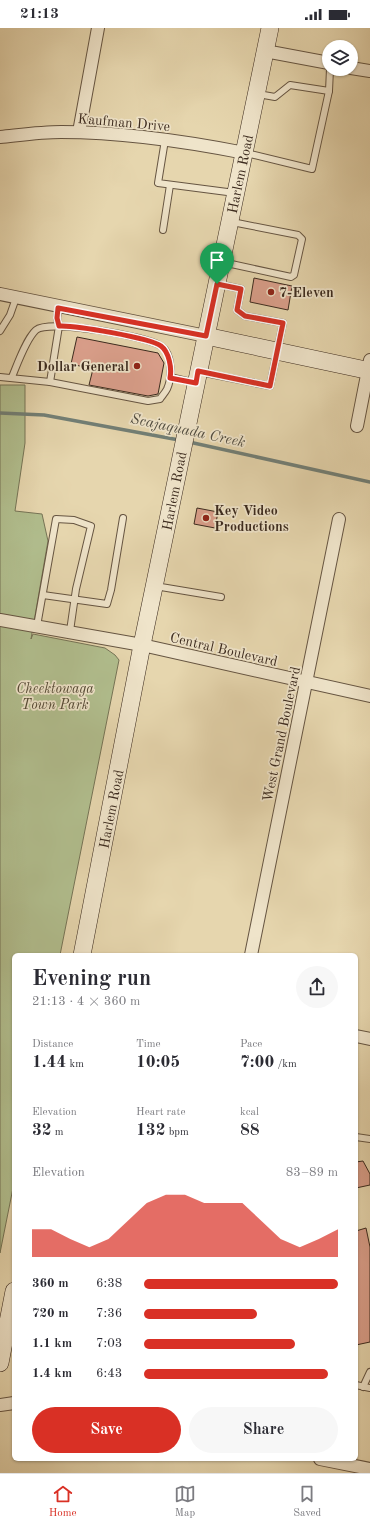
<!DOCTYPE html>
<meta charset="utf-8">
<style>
:root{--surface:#fff;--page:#f7f7f7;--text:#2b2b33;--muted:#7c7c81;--line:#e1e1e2;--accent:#d93025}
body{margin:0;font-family:"Old Standard TT",serif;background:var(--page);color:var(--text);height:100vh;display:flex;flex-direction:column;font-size:15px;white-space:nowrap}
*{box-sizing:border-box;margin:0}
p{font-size:13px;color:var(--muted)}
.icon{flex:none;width:22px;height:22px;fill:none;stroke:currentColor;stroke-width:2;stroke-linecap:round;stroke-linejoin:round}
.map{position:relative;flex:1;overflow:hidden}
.details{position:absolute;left:12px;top:925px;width:346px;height:508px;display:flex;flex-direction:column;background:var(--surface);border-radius:6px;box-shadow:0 1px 3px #0004}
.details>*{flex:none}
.fabs{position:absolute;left:322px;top:12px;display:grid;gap:8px}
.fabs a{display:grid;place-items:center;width:36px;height:36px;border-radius:50%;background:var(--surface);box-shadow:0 1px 3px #0004;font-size:20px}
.pin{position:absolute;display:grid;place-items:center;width:34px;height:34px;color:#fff;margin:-41px -17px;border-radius:50% 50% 50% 0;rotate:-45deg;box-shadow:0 0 4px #0007}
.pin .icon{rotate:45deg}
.round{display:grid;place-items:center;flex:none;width:42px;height:42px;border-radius:21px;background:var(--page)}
.summary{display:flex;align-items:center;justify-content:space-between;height:68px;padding:0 20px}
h1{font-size:22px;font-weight:700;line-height:30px}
.metrics{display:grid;grid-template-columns:repeat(3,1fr);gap:6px;height:68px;padding:4px 20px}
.metrics div{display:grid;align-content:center}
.metrics b{font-size:17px;font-weight:700}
.metrics small{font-size:11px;font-weight:400}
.metrics p{font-size:11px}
.chart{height:112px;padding:8px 20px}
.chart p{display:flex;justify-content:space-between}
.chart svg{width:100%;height:72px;margin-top:4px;fill:var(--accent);opacity:.7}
.action{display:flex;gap:8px;margin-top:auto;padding:8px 20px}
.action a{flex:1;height:46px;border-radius:24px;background:var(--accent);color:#fff;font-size:16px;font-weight:700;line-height:46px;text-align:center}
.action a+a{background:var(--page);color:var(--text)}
ul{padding:0 20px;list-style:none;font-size:13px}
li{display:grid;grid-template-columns:64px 48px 1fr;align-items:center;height:30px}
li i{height:10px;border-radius:5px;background:var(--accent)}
.status{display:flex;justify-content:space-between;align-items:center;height:28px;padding:0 20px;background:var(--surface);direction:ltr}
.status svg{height:11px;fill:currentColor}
.tabs{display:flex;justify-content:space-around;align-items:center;height:56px;border-top:1px solid var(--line);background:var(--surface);font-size:11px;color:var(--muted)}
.tabs a{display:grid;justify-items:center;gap:2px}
.tabs .current{color:var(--accent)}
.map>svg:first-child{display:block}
.green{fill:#b1be8e;stroke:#767456}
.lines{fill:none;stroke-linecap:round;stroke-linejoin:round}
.stream{stroke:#727f76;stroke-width:3.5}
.building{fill:#da9f8b;stroke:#3b2a1e}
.lane-casing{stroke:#665542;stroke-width:8}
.street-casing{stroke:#665542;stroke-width:14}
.secondary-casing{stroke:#3b2a1e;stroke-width:18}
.lane{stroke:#efe4ca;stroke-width:6}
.street{stroke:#efe4ca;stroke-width:12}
.secondary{stroke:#efe4ca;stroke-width:17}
.route-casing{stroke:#fff;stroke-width:8}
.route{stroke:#d93025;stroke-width:5}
.poi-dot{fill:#8f2418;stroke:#efe4ca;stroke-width:1.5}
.labels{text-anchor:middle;stroke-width:3.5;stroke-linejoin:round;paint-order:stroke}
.street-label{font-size:14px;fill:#3b2a1e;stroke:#efe4ca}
.poi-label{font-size:14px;font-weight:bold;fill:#3b2a1e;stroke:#efe4ca;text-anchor:start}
.park-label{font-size:14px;font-style:italic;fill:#534834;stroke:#efe4ca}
.water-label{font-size:15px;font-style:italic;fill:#524e42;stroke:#efe4ca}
</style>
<div class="status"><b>21:13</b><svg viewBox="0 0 49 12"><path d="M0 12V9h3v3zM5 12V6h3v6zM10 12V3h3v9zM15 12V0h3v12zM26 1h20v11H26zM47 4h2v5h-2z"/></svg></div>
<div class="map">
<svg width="370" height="1445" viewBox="0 0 370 1445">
<rect width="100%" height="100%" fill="#e6d6ae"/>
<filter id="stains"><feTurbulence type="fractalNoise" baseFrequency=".005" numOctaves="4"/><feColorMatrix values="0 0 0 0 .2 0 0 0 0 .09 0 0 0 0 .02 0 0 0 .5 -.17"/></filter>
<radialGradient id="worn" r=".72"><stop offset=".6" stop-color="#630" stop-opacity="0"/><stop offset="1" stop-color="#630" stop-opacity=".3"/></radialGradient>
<polygon class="green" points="0,357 25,357 25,415 15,483 42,486 48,513 31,611 33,606 105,620 115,627 119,632 60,927 14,927 14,1155 0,1225"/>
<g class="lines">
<g class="stream">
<polyline points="0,385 44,387 179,412"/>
<polyline points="189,414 370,454"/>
</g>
</g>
<g class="building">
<polygon points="254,250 292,258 288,282 250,274"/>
<polygon points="77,309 158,325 164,335 158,366 148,368 89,357 93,341 71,336"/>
<polygon points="197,480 218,484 215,500 194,496"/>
<polygon points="363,1133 370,1146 370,1157 356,1160 356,1134"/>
<polygon points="366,1200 370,1219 370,1314 356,1317 356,1203"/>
</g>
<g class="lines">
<g class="lane-casing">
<g id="lane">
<polyline points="258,66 275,69 290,57 329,63"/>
<polyline points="165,112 158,155 235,165"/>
<polyline points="246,125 312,141 329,63 330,41"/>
<polyline points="163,202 170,157"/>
<polyline points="222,234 291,249 294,247 302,211 298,207 232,194"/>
<polyline points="0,303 10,287 16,270"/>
<polyline points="200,344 270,358 283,295 245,288 237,282 241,261 218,256"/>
<path d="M0 349 50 354 148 373 160 371C162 368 165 365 167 361 172 350 173 326 161 318 146 308 49 291 36 302 26 311 17 337 12 349"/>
<polyline points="170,349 195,355"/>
<polyline points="50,354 59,298 57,290 59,279"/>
<polyline points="155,558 221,569"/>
<polyline points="43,567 107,576 111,562 123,490"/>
<polyline points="37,598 56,491 74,492 91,498 76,561 70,603"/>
<polyline points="356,1109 370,1111"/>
<polyline points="356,1357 370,1360"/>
<polyline points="363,1359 370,1344"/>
</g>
</g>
<g class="street-casing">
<g id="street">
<polyline points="265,23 329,35"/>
<polyline points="351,40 370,43"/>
<polyline points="79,104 98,0"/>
<path d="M0 109C20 107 41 104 61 104 122 104 184 113 245 125"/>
<polyline points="0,266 206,308"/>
<polyline points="357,398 370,332"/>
<polyline points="0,592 142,617 370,668"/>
<polyline points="251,927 339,491"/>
<polyline points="356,1008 370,1011"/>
<polyline points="0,1377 14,1375"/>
<polyline points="320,1431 370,1441"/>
</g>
</g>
<g class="secondary-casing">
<g id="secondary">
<polyline points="206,308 370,343"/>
<polyline points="82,927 142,617 270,0"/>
<polyline points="0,1335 14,1263"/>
</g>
</g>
<use href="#lane" class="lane"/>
<use href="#street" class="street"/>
<use href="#secondary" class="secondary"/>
</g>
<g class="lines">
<g class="route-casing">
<path id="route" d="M217 256 241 261 237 282 245 288 283 295 270 358 198 343 196 355 170 350C172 340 169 324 161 318 150 310 75 297 59 298L57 290 58 280 206 308Z"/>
</g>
<use href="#route" class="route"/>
</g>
<g class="poi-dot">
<circle cx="271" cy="264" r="4"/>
<circle cx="137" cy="338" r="4"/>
<circle cx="206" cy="490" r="4"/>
</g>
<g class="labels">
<g class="street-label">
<text transform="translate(124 94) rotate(5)" y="5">Kaufman Drive</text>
<text transform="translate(240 146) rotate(-78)" y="5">Harlem Road</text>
<text transform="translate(174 463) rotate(-79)" y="5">Harlem Road</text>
<text transform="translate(224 621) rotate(13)" y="5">Central Boulevard</text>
<text transform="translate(281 706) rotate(-78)" y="5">West Grand Boulevard</text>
<text transform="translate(111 781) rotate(-79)" y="5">Harlem Road</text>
</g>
<g class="poi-label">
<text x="279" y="269">7-Eleven</text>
<text x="129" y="343" text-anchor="end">Dollar General</text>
<text x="214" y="487">Key Video<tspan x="214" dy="16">Productions</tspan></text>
</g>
<g class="park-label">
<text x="55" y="665">Cheektowaga<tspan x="55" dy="16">Town Park</tspan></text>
</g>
<g class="water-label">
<text transform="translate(188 402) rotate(12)" y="5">Scajaquada Creek</text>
</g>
</g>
<rect width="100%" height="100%" filter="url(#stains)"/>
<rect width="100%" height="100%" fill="url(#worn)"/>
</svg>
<div class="fabs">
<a><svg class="icon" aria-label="layers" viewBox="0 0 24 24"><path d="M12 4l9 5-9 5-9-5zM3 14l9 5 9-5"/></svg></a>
</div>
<div class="pin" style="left:217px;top:256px;background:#1e9e55"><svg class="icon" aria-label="arrive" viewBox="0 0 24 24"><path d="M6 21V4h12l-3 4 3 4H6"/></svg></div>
<section class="details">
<div class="summary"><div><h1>Evening run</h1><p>21:13 · 4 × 360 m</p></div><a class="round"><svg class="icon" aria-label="share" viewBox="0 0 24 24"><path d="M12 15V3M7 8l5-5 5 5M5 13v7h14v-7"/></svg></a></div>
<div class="metrics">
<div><p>Distance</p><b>1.44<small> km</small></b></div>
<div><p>Time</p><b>10:05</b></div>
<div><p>Pace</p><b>7:00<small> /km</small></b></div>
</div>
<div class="metrics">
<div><p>Elevation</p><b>32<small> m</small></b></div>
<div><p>Heart rate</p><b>132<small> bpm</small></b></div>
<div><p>kcal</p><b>88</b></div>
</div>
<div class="chart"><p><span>Elevation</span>83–89 m</p>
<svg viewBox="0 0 160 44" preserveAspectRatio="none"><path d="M0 44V27L10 27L20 33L30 38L40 33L50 22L60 11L70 6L80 6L90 11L100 11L110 11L120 22L130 33L140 38L150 33L160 27V44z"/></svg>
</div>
<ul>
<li><b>360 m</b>6:38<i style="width:100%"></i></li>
<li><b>720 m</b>7:36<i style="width:58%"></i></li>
<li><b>1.1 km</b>7:03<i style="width:78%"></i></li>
<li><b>1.4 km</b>6:43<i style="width:95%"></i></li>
</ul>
<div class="action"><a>Save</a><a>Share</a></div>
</section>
</div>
<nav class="tabs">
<a class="current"><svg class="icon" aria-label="home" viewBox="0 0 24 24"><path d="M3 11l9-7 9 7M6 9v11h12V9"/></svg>Home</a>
<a><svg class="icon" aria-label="map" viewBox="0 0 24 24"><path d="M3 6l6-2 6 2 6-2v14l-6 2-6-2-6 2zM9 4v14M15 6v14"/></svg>Map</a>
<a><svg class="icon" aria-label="saved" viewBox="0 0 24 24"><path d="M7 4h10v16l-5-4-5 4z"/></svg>Saved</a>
</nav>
